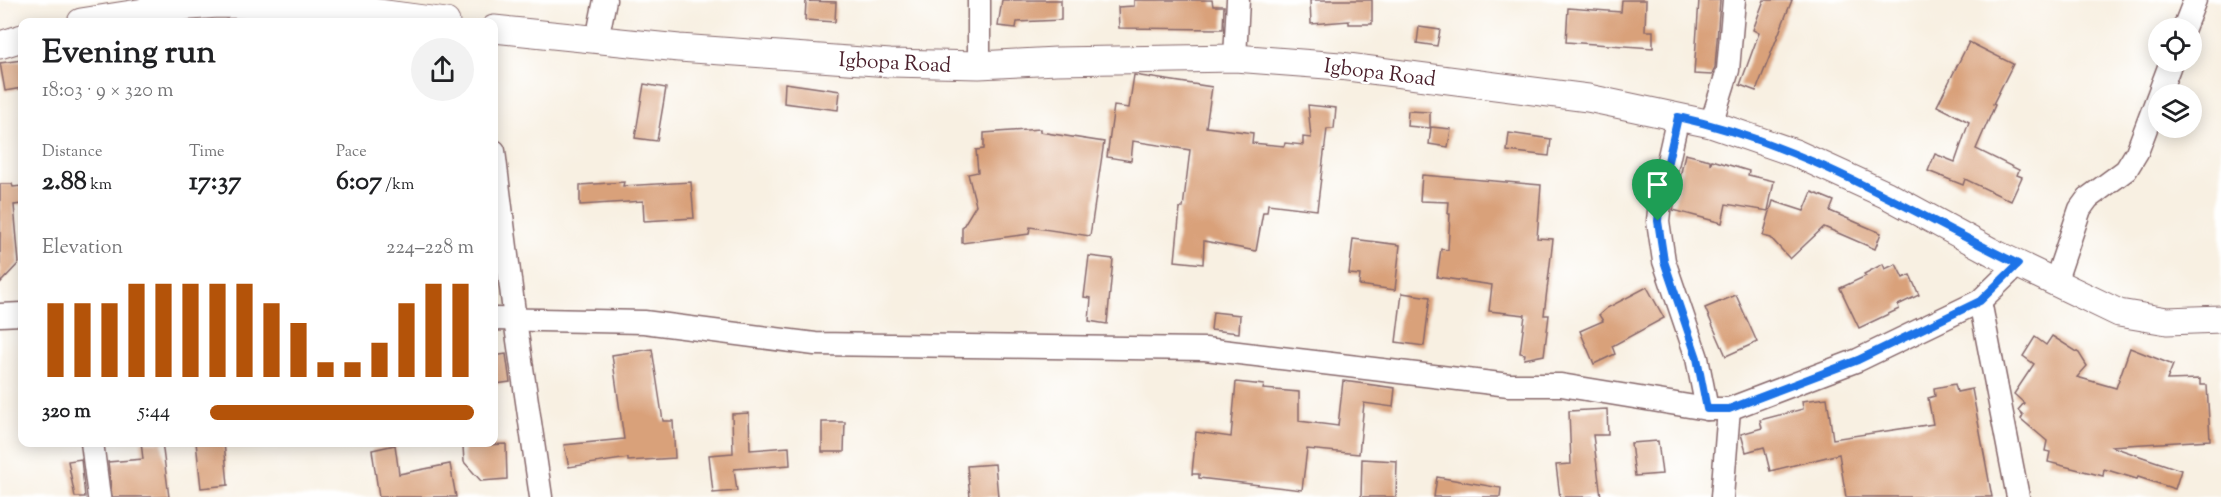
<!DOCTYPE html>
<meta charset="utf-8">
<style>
:root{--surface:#fff;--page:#f2f2f2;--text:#202124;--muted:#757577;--accent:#b45309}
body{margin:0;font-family:"Sorts Mill Goudy",serif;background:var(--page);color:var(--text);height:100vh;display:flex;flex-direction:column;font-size:22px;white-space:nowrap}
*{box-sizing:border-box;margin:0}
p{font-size:20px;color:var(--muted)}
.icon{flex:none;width:33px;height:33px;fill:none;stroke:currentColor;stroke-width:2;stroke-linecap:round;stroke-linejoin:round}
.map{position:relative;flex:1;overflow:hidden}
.panel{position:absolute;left:18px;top:18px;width:480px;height:429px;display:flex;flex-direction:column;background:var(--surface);border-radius:12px;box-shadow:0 3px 15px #0003}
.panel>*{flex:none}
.buttons{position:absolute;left:2148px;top:18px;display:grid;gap:12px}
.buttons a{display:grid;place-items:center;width:54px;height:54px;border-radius:50%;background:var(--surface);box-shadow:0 3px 15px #0003;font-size:30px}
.pin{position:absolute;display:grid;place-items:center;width:51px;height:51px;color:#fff;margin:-62px -26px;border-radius:50% 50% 50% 0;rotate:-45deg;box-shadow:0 0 6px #0007}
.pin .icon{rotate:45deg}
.round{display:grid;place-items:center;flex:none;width:63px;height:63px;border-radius:32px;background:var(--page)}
.headline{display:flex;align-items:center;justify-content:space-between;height:102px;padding:0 24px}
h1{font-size:33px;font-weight:700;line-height:45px}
.metrics{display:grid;grid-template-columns:repeat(3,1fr);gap:9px;height:102px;padding:6px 24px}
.metrics div{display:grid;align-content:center}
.metrics b{font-size:26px;font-weight:700}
.metrics small{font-size:16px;font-weight:400}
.metrics p{font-size:16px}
.chart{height:168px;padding:12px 24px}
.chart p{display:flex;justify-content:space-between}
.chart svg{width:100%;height:108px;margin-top:6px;stroke:var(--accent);stroke-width:6}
ul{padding:0 24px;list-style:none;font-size:20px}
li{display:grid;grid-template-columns:96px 72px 1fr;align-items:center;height:45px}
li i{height:15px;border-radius:8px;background:var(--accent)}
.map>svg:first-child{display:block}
.building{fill:#d9a17a}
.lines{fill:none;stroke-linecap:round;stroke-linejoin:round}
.minor-casing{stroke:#87686b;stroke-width:25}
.tertiary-casing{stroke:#87686b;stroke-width:29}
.minor{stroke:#fff;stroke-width:22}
.tertiary{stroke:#fff;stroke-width:27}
.route-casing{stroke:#fff;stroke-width:12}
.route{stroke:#1a73e8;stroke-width:8}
.labels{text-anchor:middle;stroke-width:5;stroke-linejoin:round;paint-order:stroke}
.street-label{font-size:21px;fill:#4a1f2b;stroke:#fff}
</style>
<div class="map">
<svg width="2221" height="497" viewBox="0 0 2221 497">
<rect width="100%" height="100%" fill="#fff"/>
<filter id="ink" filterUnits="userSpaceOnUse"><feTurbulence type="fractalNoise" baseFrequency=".0167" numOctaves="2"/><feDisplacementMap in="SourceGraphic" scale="12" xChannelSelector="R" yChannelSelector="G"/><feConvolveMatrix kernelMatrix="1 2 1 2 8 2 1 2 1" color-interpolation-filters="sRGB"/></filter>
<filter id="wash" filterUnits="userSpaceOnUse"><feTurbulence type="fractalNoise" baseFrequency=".008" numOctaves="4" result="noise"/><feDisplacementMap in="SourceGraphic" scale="24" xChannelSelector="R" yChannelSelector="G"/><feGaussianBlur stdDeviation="1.35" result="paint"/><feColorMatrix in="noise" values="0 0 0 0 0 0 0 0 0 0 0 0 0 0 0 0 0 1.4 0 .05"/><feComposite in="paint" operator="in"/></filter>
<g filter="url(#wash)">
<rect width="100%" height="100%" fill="#f8f0e2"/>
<g id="blocks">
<g class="building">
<polygon points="1002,0 1061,0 1061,20 1017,22 1016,28 998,26"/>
<polygon points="1134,0 1212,0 1213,6 1224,6 1223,29 1119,28 1118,7 1134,6"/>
<polygon points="1310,0 1372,0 1372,24 1349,24 1349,21 1311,24"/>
<polygon points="1622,0 1646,0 1645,31 1653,31 1653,48 1566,42 1568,8 1621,12"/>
<polygon points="1699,0 1720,0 1715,67 1712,75 1694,74"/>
<polygon points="1764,0 1792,0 1756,91 1740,85 1759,33 1753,30"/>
<polygon points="806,1 836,2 835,22 805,20"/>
<polygon points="1419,27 1440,30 1437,46 1417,43"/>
<polygon points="1969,42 2013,64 1993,104 1995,105 1976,149 2019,170 2017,175 2022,177 2011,201 1965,179 1963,185 1928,171 1935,154 1955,162 1969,122 1937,106"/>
<polygon points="22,60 22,88 5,91 0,63"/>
<polygon points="1134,75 1212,87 1206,127 1253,133 1252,143 1284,146 1285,143 1303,145 1303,137 1311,138 1308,105 1336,108 1334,129 1327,129 1317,210 1268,204 1267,212 1263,212 1256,251 1204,241 1203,264 1175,261 1180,208 1183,208 1190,150 1133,141 1131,161 1107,157 1114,106 1129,108"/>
<polygon points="785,83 840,91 838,110 784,103"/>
<polygon points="644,84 666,88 657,141 635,138"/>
<polygon points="1408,111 1430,112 1430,128 1407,126"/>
<polygon points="1431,127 1451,129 1448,147 1429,144"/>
<polygon points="1040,129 1040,132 1104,142 1090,236 1030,227 1029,234 962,243 962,228 976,205 968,174 978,172 976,150 984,149 984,133"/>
<polygon points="1509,133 1551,139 1549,156 1507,151"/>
<polygon points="1685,154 1710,160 1710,165 1712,160 1749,171 1748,175 1774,181 1768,211 1726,204 1722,223 1673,210"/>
<polygon points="1422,175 1541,185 1537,238 1553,239 1544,315 1549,315 1544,355 1524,359 1525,354 1520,353 1525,315 1489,311 1492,285 1437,277 1441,249 1448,250 1450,214 1448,214 1449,202 1420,201"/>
<polygon points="624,182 623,186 691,182 694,218 644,221 643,201 580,205 580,185"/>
<polygon points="0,184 12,184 13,187 22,186 22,204 14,205 19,263 0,283"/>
<polygon points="1812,192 1834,201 1830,211 1881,233 1875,249 1824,227 1790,259 1771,238 1763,236 1773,201 1804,211"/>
<polygon points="1353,239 1400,245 1395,290 1359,285 1360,275 1349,274"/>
<polygon points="1089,256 1113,259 1107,324 1089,321 1091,298 1084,297"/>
<polygon points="1883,264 1885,269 1896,264 1903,278 1910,275 1919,295 1898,305 1899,309 1859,328 1840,288 1866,276 1864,274"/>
<polygon points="1647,287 1664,318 1612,346 1615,354 1594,364 1580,331 1603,321 1599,315 1607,308"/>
<polygon points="1402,293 1430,297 1424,346 1396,342"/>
<polygon points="1736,295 1757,342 1726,356 1705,308"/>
<polygon points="1213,312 1240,315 1239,333 1211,330"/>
<polygon points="2052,336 2079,353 2087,366 2077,377 2116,388 2130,348 2173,365 2167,380 2200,379 2200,385 2207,385 2210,440 2110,446 2181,470 2175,489 2138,477 2137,479 2104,469 2103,476 2048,462 2050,452 2045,451 2047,441 2021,419 2023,415 2018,410 2024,403 2014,394 2034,364 2023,356 2035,337 2046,345"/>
<polygon points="652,349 663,421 673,421 675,458 628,461 628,458 569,467 564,445 624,439 612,355"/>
<polygon points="506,354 510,382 496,384 494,356"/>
<polygon points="1343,381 1395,388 1393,407 1364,403 1359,454 1307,449 1302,490 1199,478 1199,474 1192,474 1196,432 1231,437 1236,382 1264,385 1263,389 1299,392 1299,421 1338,426"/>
<polygon points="1955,384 1957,392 1972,389 1992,497 1846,497 1839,454 1770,471 1764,447 1746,452 1741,434 1762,428 1760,420 1803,409 1802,401 1827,398 1833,439 1933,424 1928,398 1935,396 1934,388"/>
<polygon points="1607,409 1608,435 1593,435 1601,497 1560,497 1556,465 1571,464 1569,411"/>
<polygon points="749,413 750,450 789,447 790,465 734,469 737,491 713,493 709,455 733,453 732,414"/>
<polygon points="822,422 845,422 844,452 822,452"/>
<polygon points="1658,441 1662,474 1635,476 1631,443"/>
<polygon points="141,442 162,442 169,497 112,497 108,462 143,459"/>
<polygon points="196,442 224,442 228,485 201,488"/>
<polygon points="506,444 507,479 481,481 464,462 463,446"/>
<polygon points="395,445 399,474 450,464 456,497 379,497 372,450"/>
<polygon points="81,459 85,497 75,497 68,461"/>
<polygon points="1362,459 1397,461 1396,497 1361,497"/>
<polygon points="995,464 998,497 970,497 967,466"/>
<polygon points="1437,477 1501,488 1500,497 1434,497"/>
</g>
</g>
</g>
<g filter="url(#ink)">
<use href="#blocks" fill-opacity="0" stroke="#87686b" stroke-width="1.5"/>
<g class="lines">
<g class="minor-casing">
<g id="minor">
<polyline points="2184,28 2195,0"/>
<polyline points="597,40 605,0"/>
<polyline points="1235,58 1238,0"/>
<polyline points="979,65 979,0"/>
<polyline points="1678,117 1661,192 1658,221 1664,261 1697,358 1707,409 1729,409 1722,497"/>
<polyline points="1711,124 1728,70 1734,0"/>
<polyline points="494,151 515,320 541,497"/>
<polyline points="2055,283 2080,209 2088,198 2126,170 2137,152 2171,62"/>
<polyline points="1980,301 2018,497"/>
<polyline points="0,315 22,314"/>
<polyline points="494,319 644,322 815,344 1205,349 1509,385 1561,385 1707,409"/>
<polyline points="1729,409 1858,360 1980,301 2018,264"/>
<polyline points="92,442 99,497"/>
</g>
</g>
<g class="tertiary-casing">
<g id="tertiary">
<polyline points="81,22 176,7 218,4 326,6 446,22"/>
<polyline points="494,29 679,48 890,63 979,65 1056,61 1235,58 1340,66 1588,98 1711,124 1795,153 1887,195 1994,253 2119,313 2167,321 2221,319"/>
<polyline points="0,45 22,38"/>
</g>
</g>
<use href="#minor" class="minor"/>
<use href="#tertiary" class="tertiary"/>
</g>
</g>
<g class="lines" filter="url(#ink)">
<g class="route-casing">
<path id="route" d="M1678 117C1803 144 1906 209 2018 264L1980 301 1858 360 1729 409H1707L1697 358 1664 261 1658 221 1661 192Z"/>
</g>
<use href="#route" class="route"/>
</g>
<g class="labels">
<g class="street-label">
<text transform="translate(895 62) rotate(3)" y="7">Igbopa Road</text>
<text transform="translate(1380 72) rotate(7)" y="7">Igbopa Road</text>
</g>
</g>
</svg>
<div class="buttons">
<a><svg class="icon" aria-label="locate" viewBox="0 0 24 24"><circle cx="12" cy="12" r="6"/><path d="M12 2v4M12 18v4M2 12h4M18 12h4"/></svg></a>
<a><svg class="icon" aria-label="layers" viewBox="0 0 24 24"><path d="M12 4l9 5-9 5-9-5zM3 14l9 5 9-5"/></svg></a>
</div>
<div class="pin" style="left:1658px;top:221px;background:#1e9e55"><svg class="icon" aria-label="arrive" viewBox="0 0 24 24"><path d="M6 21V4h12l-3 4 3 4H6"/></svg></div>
<section class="panel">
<div class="headline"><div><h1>Evening run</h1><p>18:03 · 9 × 320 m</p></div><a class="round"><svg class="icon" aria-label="share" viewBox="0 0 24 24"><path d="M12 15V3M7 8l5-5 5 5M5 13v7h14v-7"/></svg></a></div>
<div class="metrics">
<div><p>Distance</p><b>2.88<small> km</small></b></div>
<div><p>Time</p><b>17:37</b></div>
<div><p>Pace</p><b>6:07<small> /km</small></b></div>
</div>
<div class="chart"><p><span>Elevation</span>224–228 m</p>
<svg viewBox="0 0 160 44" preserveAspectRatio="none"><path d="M5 44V14M15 44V14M25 44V14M35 44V6M45 44V6M55 44V6M65 44V6M75 44V6M85 44V14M95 44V22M105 44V38M115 44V38M125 44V30M135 44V14M145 44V6M155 44V6"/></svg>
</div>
<ul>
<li><b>320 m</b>5:44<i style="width:100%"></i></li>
</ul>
</section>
</div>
